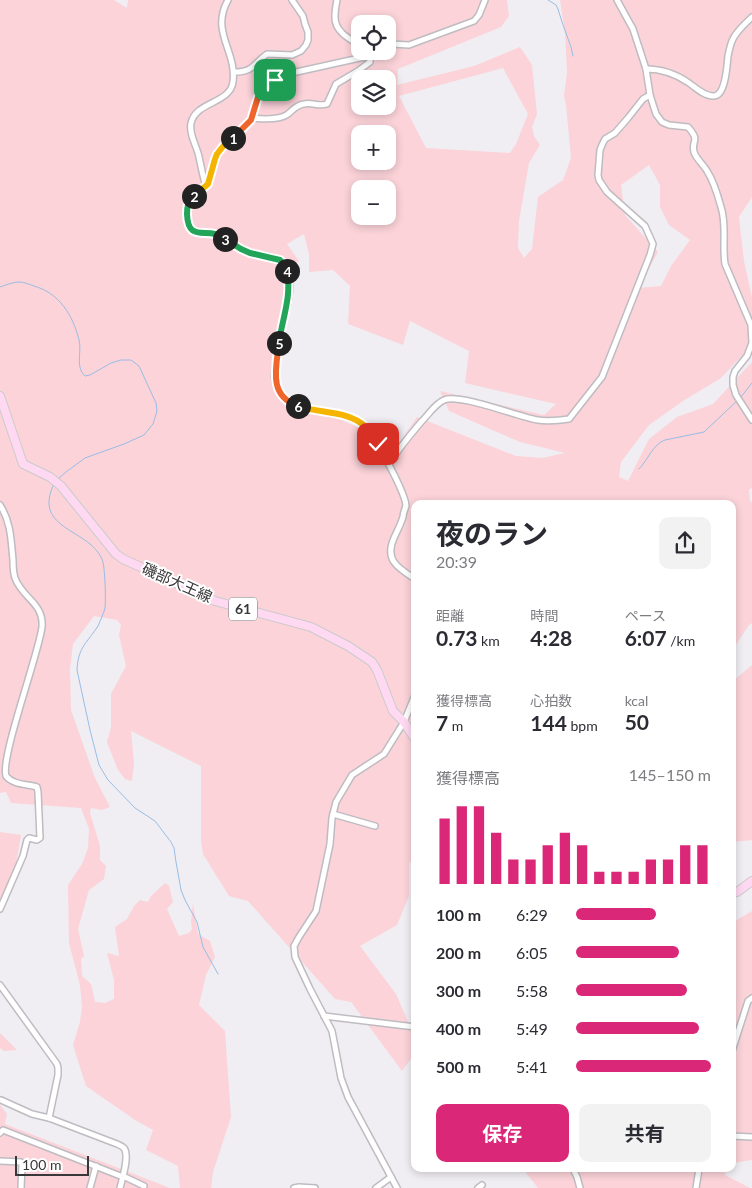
<!DOCTYPE html>
<html lang="ja">
<meta charset="utf-8">
<style>
:root{--surface:#fff;--page:#f2f2f3;--text:#2b2b33;--muted:#7c7c81;--accent:#db2777}
body{margin:0;font-family:Lato,"Noto Sans JP",sans-serif;background:var(--page);color:var(--text);height:100vh;display:flex;flex-direction:column;font-size:19px;white-space:nowrap}
*{box-sizing:border-box;margin:0}
p{font-size:16px;color:var(--muted)}
.icon{flex:none;width:28px;height:28px;fill:none;stroke:currentColor;stroke-width:2;stroke-linecap:round;stroke-linejoin:round}
.map{position:relative;flex:1;overflow:hidden}
.sheet{position:absolute;left:411px;top:500px;width:325px;height:672px;display:flex;flex-direction:column;background:var(--surface);border-radius:10px;box-shadow:0 2px 8px #0003}
.sheet>*{flex:none}
.controls{position:absolute;left:351px;top:15px;display:grid;gap:10px}
.controls a{display:grid;place-items:center;width:45px;height:45px;border-radius:10px;background:var(--surface);box-shadow:0 2px 8px #0003;font-size:25px}
.scale{position:absolute;left:15px;bottom:12px;width:74px;box-sizing:border-box;padding-left:5px;border:2px solid #383739;border-top:0;font-size:14px;line-height:18px;white-space:nowrap;color:#383739;-webkit-text-stroke:4px #fff;paint-order:stroke}
.pin{position:absolute;display:grid;place-items:center;width:42px;height:42px;color:#fff;margin:-21px;border-radius:10px;box-shadow:0 2px 8px #0006}
.km{position:absolute;width:25px;height:25px;margin:-12px;border-radius:50%;background:#222;color:#fff;font-size:14px;line-height:25px;text-align:center}
.round{display:grid;place-items:center;flex:none;width:52px;height:52px;border-radius:10px;background:var(--page)}
.summary{display:flex;align-items:center;justify-content:space-between;height:85px;padding:0 25px}
h1{font-size:28px;font-weight:700;line-height:38px}
.stats{display:grid;grid-template-columns:repeat(3,1fr);gap:8px;height:85px;padding:5px 25px}
.stats div{display:grid;align-content:center}
.stats b{font-size:21px;font-weight:700}
.stats small{font-size:14px;font-weight:400}
.stats p{font-size:14px}
.chart{height:140px;padding:10px 25px}
.chart p{display:flex;justify-content:space-between}
.chart svg{width:100%;height:90px;margin-top:5px;stroke:var(--accent);stroke-width:6}
.action{display:flex;gap:10px;margin-top:auto;padding:10px 25px}
.action a{flex:1;height:58px;border-radius:10px;background:var(--accent);color:#fff;font-size:20px;font-weight:700;line-height:58px;text-align:center}
.action a+a{background:var(--page);color:var(--text)}
ul{padding:0 25px;list-style:none;font-size:16px}
li{display:grid;grid-template-columns:80px 60px 1fr;align-items:center;height:38px}
li i{height:12px;border-radius:6px;background:var(--accent)}
.map>svg:first-child{display:block}
.green{fill:#fbd3d9;fill-rule:evenodd}
.lines{fill:none;stroke-linecap:round;stroke-linejoin:round}
.stream{stroke:#98bde4;stroke-width:1}
.street-casing{stroke:#bebcc1;stroke-width:8}
.primary-casing{stroke:#cbcbcc;stroke-width:10}
.street{stroke:#fff;stroke-width:5}
.primary{stroke:#ffd9f2;stroke-width:8}
.split-1-casing{stroke:#fff;stroke-width:10}
.split-2-casing{stroke:#fff;stroke-width:10}
.split-3-casing{stroke:#fff;stroke-width:10}
.split-4-casing{stroke:#fff;stroke-width:10}
.split-5-casing{stroke:#fff;stroke-width:10}
.split-6-casing{stroke:#fff;stroke-width:10}
.split-7-casing{stroke:#fff;stroke-width:10}
.split-8-casing{stroke:#fff;stroke-width:10}
.split-1{stroke:#f0652b;stroke-width:6}
.split-2{stroke:#f5b400;stroke-width:6}
.split-3{stroke:#22a559;stroke-width:6}
.split-4{stroke:#22a559;stroke-width:6}
.split-5{stroke:#22a559;stroke-width:6}
.split-6{stroke:#f0652b;stroke-width:6}
.split-7{stroke:#f5b400;stroke-width:6}
.split-8{stroke:#f5b400;stroke-width:6}
.labels{text-anchor:middle;stroke-width:4;stroke-linejoin:round;paint-order:stroke}
.shield{fill:#fff;stroke:#747374;stroke-width:1}
.shield-label{font-size:14px;font-weight:bold;fill:#383739}
.street-label{font-size:15px;fill:#383739;stroke:#fff}
</style>
<div class="map">
<svg width="752" height="1188" viewBox="0 0 752 1188">
<rect width="100%" height="100%" fill="#f0eef3"/>
<g class="green">
<path d="M0 0H114L127 8 128 0H507L509 16 501 27 398 69 397 85 474 66 520 47 532 65 537 114 532 127 534 136 540 145 529 163 519 221 518 248 524 258 532 249 538 197 563 180 571 158 566 105 564 96 567 72 565 34 560 0H752V197L739 217 744 261 752 298V345L721 378 683 401 649 425 621 462 619 477 628 481 649 439 677 417 713 404 752 362V488L749 490 750 501 752 502V623L749 625 733 649 732 504H415V858L409 863V896L397 925 360 946 396 994 415 1038V1053L402 1071 351 1002 335 999 248 901 229 896 203 854 201 841V766L131 731 134 763 132 781 125 779 118 770 107 742 111 727V694L126 666 119 635 121 625 117 620 94 616 73 644 70 669 71 710 95 778 110 807 102 810 91 808 90 813 100 846V860L106 866 104 879 89 890 78 929 84 956 81 959 82 976 91 984 95 1002 105 1003 114 999V980L107 953 119 956 115 927 127 919 134 906 140 900 148 902 151 896 165 883 169 886 173 902 167 909 179 936 189 933 192 929 191 922 193 903 198 934 210 941 215 957 206 975 199 1005 225 1031 231 1117 213 1172 211 1188H180L178 1166 146 1150 153 1130 135 1120 86 1086 73 1045 80 1022 82 1007 80 985 69 943 68 885 82 864 88 848 89 829 81 808 11 803 6 792 0 793ZM360 24H388V51H360ZM503 68 528 114 516 144 510 153 426 148 399 96ZM360 79H388V106H360ZM360 134H388V161H360ZM649 165 660 185V207L669 225 690 240 671 266 661 286 638 288 658 252 625 215 621 185ZM360 189H388V216H360ZM304 234 309 254V272L333 270 350 286 348 324 403 345 410 321 469 351 465 383 556 404 544 415 440 391 449 411 520 442 565 453 542 458 516 456 417 417 386 462 364 430 282 394 271 375 293 265 299 261 287 244Z"/>
<polygon points="752,665 752,840 733,842 733,681"/>
<polygon points="0,832 21,835 14,877 0,899"/>
<polygon points="752,911 752,1160 733,1163 732,923"/>
<polygon points="0,1033 17,1050 4,1051 0,1048"/>
<polygon points="0,1105 7,1114 5,1124 170,1188 0,1188"/>
<polygon points="523,1169 727,1169 725,1175 750,1188 538,1188"/>
</g>
<g class="lines">
<g class="stream">
<polyline points="548,0 556,5 558,9 562,22 571,47 573,56"/>
<path d="M0 287C6 285 13 282 19 282 23 282 29 284 34 286 59 293 73 315 79 340 82 352 75 367 85 376L90 375 111 363 121 360H131L139 366 156 403 157 411 153 424 144 435 124 444 85 458 66 472 58 479"/>
<polyline points="741,397 752,383"/>
<path d="M639 469C648 460 653 444 665 440L704 432 738 400"/>
<path d="M54 484C31 531 92 528 103 562 105 571 106 599 105 608 104 613 100 621 98 626 87 643 78 647 77 670L90 730 99 765 108 780 135 808 155 821 171 842 174 848 176 862 181 890 185 900 197 922 203 947 218 974"/>
</g>
<g class="street-casing">
<g id="street">
<path d="M337 0C336 5 335 11 335 16 334 31 349 39 360 45"/>
<path d="M617 0 633 29 646 69 650 95 656 114 662 122 669 125 688 127C701 142 691 139 694 152 696 159 704 165 707 171 713 180 718 196 721 207 727 225 722 245 725 264L751 325 752 343 747 356 735 371 733 377V385L736 395 752 420"/>
<polyline points="388,47 391,44 409,45 474,21 479,15 485,0"/>
<path d="M379 51 370 56 355 59 292 73 275 80 264 89 258 97 251 120 241 131 225 144 217 154 215 159 208 184 188 202C186 218 184 232 203 233 208 233 214 232 218 234 222 235 222 236 225 238 232 244 241 250 251 253 259 255 278 256 283 263 298 282 284 316 279 336 278 344 278 351 277 359 275 367 273 377 276 385 289 426 353 399 374 437 381 450 406 493 406 506 405 509 403 513 403 517 401 524 397 531 394 538 384 560 398 568 415 579"/>
<path d="M646 69C663 69 676 74 689 83 696 88 704 96 713 96 726 97 727 64 728 56 729 51 730 46 732 41 736 31 745 24 752 17"/>
<path d="M234 72C254 72 253 64 267 54L292 55 301 51 306 45 308 40V32L305 24 303 16 292 0"/>
<path d="M252 118C261 119 280 120 288 114 293 110 296 105 304 104 312 102 319 107 327 104L336 84 358 71 370 62V56L368 51"/>
<path d="M206 186C202 175 201 164 198 153 195 143 189 133 191 123 196 101 230 104 233 82 237 51 210 32 228 0"/>
<path d="M389 464C399 448 410 435 422 421 429 414 435 404 444 400 459 393 519 417 538 420 549 422 559 420 569 419L602 377 650 255 653 244 645 226 607 192 599 180 598 175 600 150 602 145 605 139 615 133 628 118 643 99 650 95"/>
<path d="M0 505C11 522 11 540 13 560 13 566 13 572 15 578 22 598 44 603 42 627 39 653 0 758 6 776 13 785 27 784 37 787L38 792 40 838 37 840 29 838 27 840 23 856 0 909"/>
<polyline points="333,814 375,826"/>
<polyline points="0,985 57,1064 58,1068 58,1075 49,1118"/>
<polyline points="324,1016 415,1027"/>
<polyline points="732,1051 748,1001 752,998"/>
<path d="M1 1100 32 1114 49 1118 117 1144C119 1145 122 1146 124 1148 130 1156 122 1179 120 1188"/>
<polyline points="0,1133 3,1130 123,1177"/>
<polyline points="732,1136 752,1137"/>
<polyline points="0,1161 21,1162 22,1164 21,1188"/>
<polyline points="573,1169 577,1177 580,1188"/>
<polyline points="123,1176 144,1186"/>
<polyline points="90,1188 96,1166"/>
<polyline points="294,1188 299,1187 315,1188"/>
<polyline points="376,1188 391,1177"/>
<polyline points="397,1188 348,1097 341,1078 332,1031 310,989 295,957 294,946 299,937 316,911 330,844 332,818 336,802 352,775 384,754 404,722 415,695"/>
<polyline points="478,1188 482,1185"/>
<polyline points="696,1188 699,1169"/>
</g>
</g>
<g class="primary-casing">
<g id="primary">
<polyline points="0,396 23,464 50,477 61,486 116,554 123,559 215,601 311,627 348,646 372,662 377,670 393,711 404,722 415,739"/>
<polyline points="732,893 737,892 752,881"/>
</g>
</g>
<use href="#street" class="street"/>
<use href="#primary" class="primary"/>
</g>
<g class="lines">
<g class="split-1-casing">
<polyline id="split-1" points="233,138 251,120 258,97 264,89 275,80"/>
</g>
<g class="split-2-casing">
<polyline id="split-2" points="194,196 208,184 215,159 217,154 225,144 233,138"/>
</g>
<g class="split-3-casing">
<path id="split-3" d="M194 196C188 202 187 206 187 214 188 245 209 225 225 239"/>
</g>
<g class="split-4-casing">
<polyline id="split-4" points="225,239 241,249 250,253 280,260 283,263 287,271"/>
</g>
<g class="split-5-casing">
<path id="split-5" d="M279 343C282 319 292 297 287 271"/>
</g>
<g class="split-6-casing">
<path id="split-6" d="M279 343C276 368 268 396 298 406"/>
</g>
<g class="split-7-casing">
<path id="split-7" d="M298 406C321 414 348 410 366 427"/>
</g>
<g class="split-8-casing">
<polyline id="split-8" points="366,427 372,434 378,444"/>
</g>
<use href="#split-1" class="split-1"/>
<use href="#split-2" class="split-2"/>
<use href="#split-3" class="split-3"/>
<use href="#split-4" class="split-4"/>
<use href="#split-5" class="split-5"/>
<use href="#split-6" class="split-6"/>
<use href="#split-7" class="split-7"/>
<use href="#split-8" class="split-8"/>
</g>
<g class="labels">
<rect class="shield" x="229" y="597.5" width="28" height="23" rx="4"/>
<g class="shield-label">
<text x="243" y="614">61</text>
</g>
<g class="street-label">
<text transform="translate(177 583) rotate(24)" y="5">磯部大王線</text>
</g>
</g>
</svg>
<div class="controls">
<a><svg class="icon" aria-label="locate" viewBox="0 0 24 24"><circle cx="12" cy="12" r="6"/><path d="M12 2v4M12 18v4M2 12h4M18 12h4"/></svg></a>
<a><svg class="icon" aria-label="layers" viewBox="0 0 24 24"><path d="M12 4l9 5-9 5-9-5zM3 14l9 5 9-5"/></svg></a>
<a>+</a>
<a>−</a>
</div>
<div class="scale">100 m</div>
<div class="pin" style="left:275px;top:80px;background:#1e9e55"><svg class="icon" aria-label="arrive" viewBox="0 0 24 24"><path d="M6 21V4h12l-3 4 3 4H6"/></svg></div>
<div class="pin" style="left:378px;top:444px;background:#d93025"><svg class="icon" aria-label="check" viewBox="0 0 24 24"><path d="M5 12l5 5 9-10"/></svg></div>
<b class="km" style="left:233px;top:138px">1</b>
<b class="km" style="left:194px;top:196px">2</b>
<b class="km" style="left:225px;top:239px">3</b>
<b class="km" style="left:287px;top:271px">4</b>
<b class="km" style="left:279px;top:343px">5</b>
<b class="km" style="left:298px;top:406px">6</b>
<section class="sheet">
<div class="summary"><div><h1>夜のラン</h1><p>20:39</p></div><a class="round"><svg class="icon" aria-label="share" viewBox="0 0 24 24"><path d="M12 15V3M7 8l5-5 5 5M5 13v7h14v-7"/></svg></a></div>
<div class="stats">
<div><p>距離</p><b>0.73<small> km</small></b></div>
<div><p>時間</p><b>4:28</b></div>
<div><p>ペース</p><b>6:07<small> /km</small></b></div>
</div>
<div class="stats">
<div><p>獲得標高</p><b>7<small> m</small></b></div>
<div><p>心拍数</p><b>144<small> bpm</small></b></div>
<div><p>kcal</p><b>50</b></div>
</div>
<div class="chart"><p><span>獲得標高</span>145–150 m</p>
<svg viewBox="0 0 160 44" preserveAspectRatio="none"><path d="M5 44V12M15 44V6M25 44V6M35 44V19M45 44V32M55 44V32M65 44V25M75 44V19M85 44V25M95 44V38M105 44V38M115 44V38M125 44V32M135 44V32M145 44V25M155 44V25"/></svg>
</div>
<ul>
<li><b>100 m</b>6:29<i style="width:59%"></i></li>
<li><b>200 m</b>6:05<i style="width:76%"></i></li>
<li><b>300 m</b>5:58<i style="width:82%"></i></li>
<li><b>400 m</b>5:49<i style="width:91%"></i></li>
<li><b>500 m</b>5:41<i style="width:100%"></i></li>
</ul>
<div class="action"><a>保存</a><a>共有</a></div>
</section>
</div>
